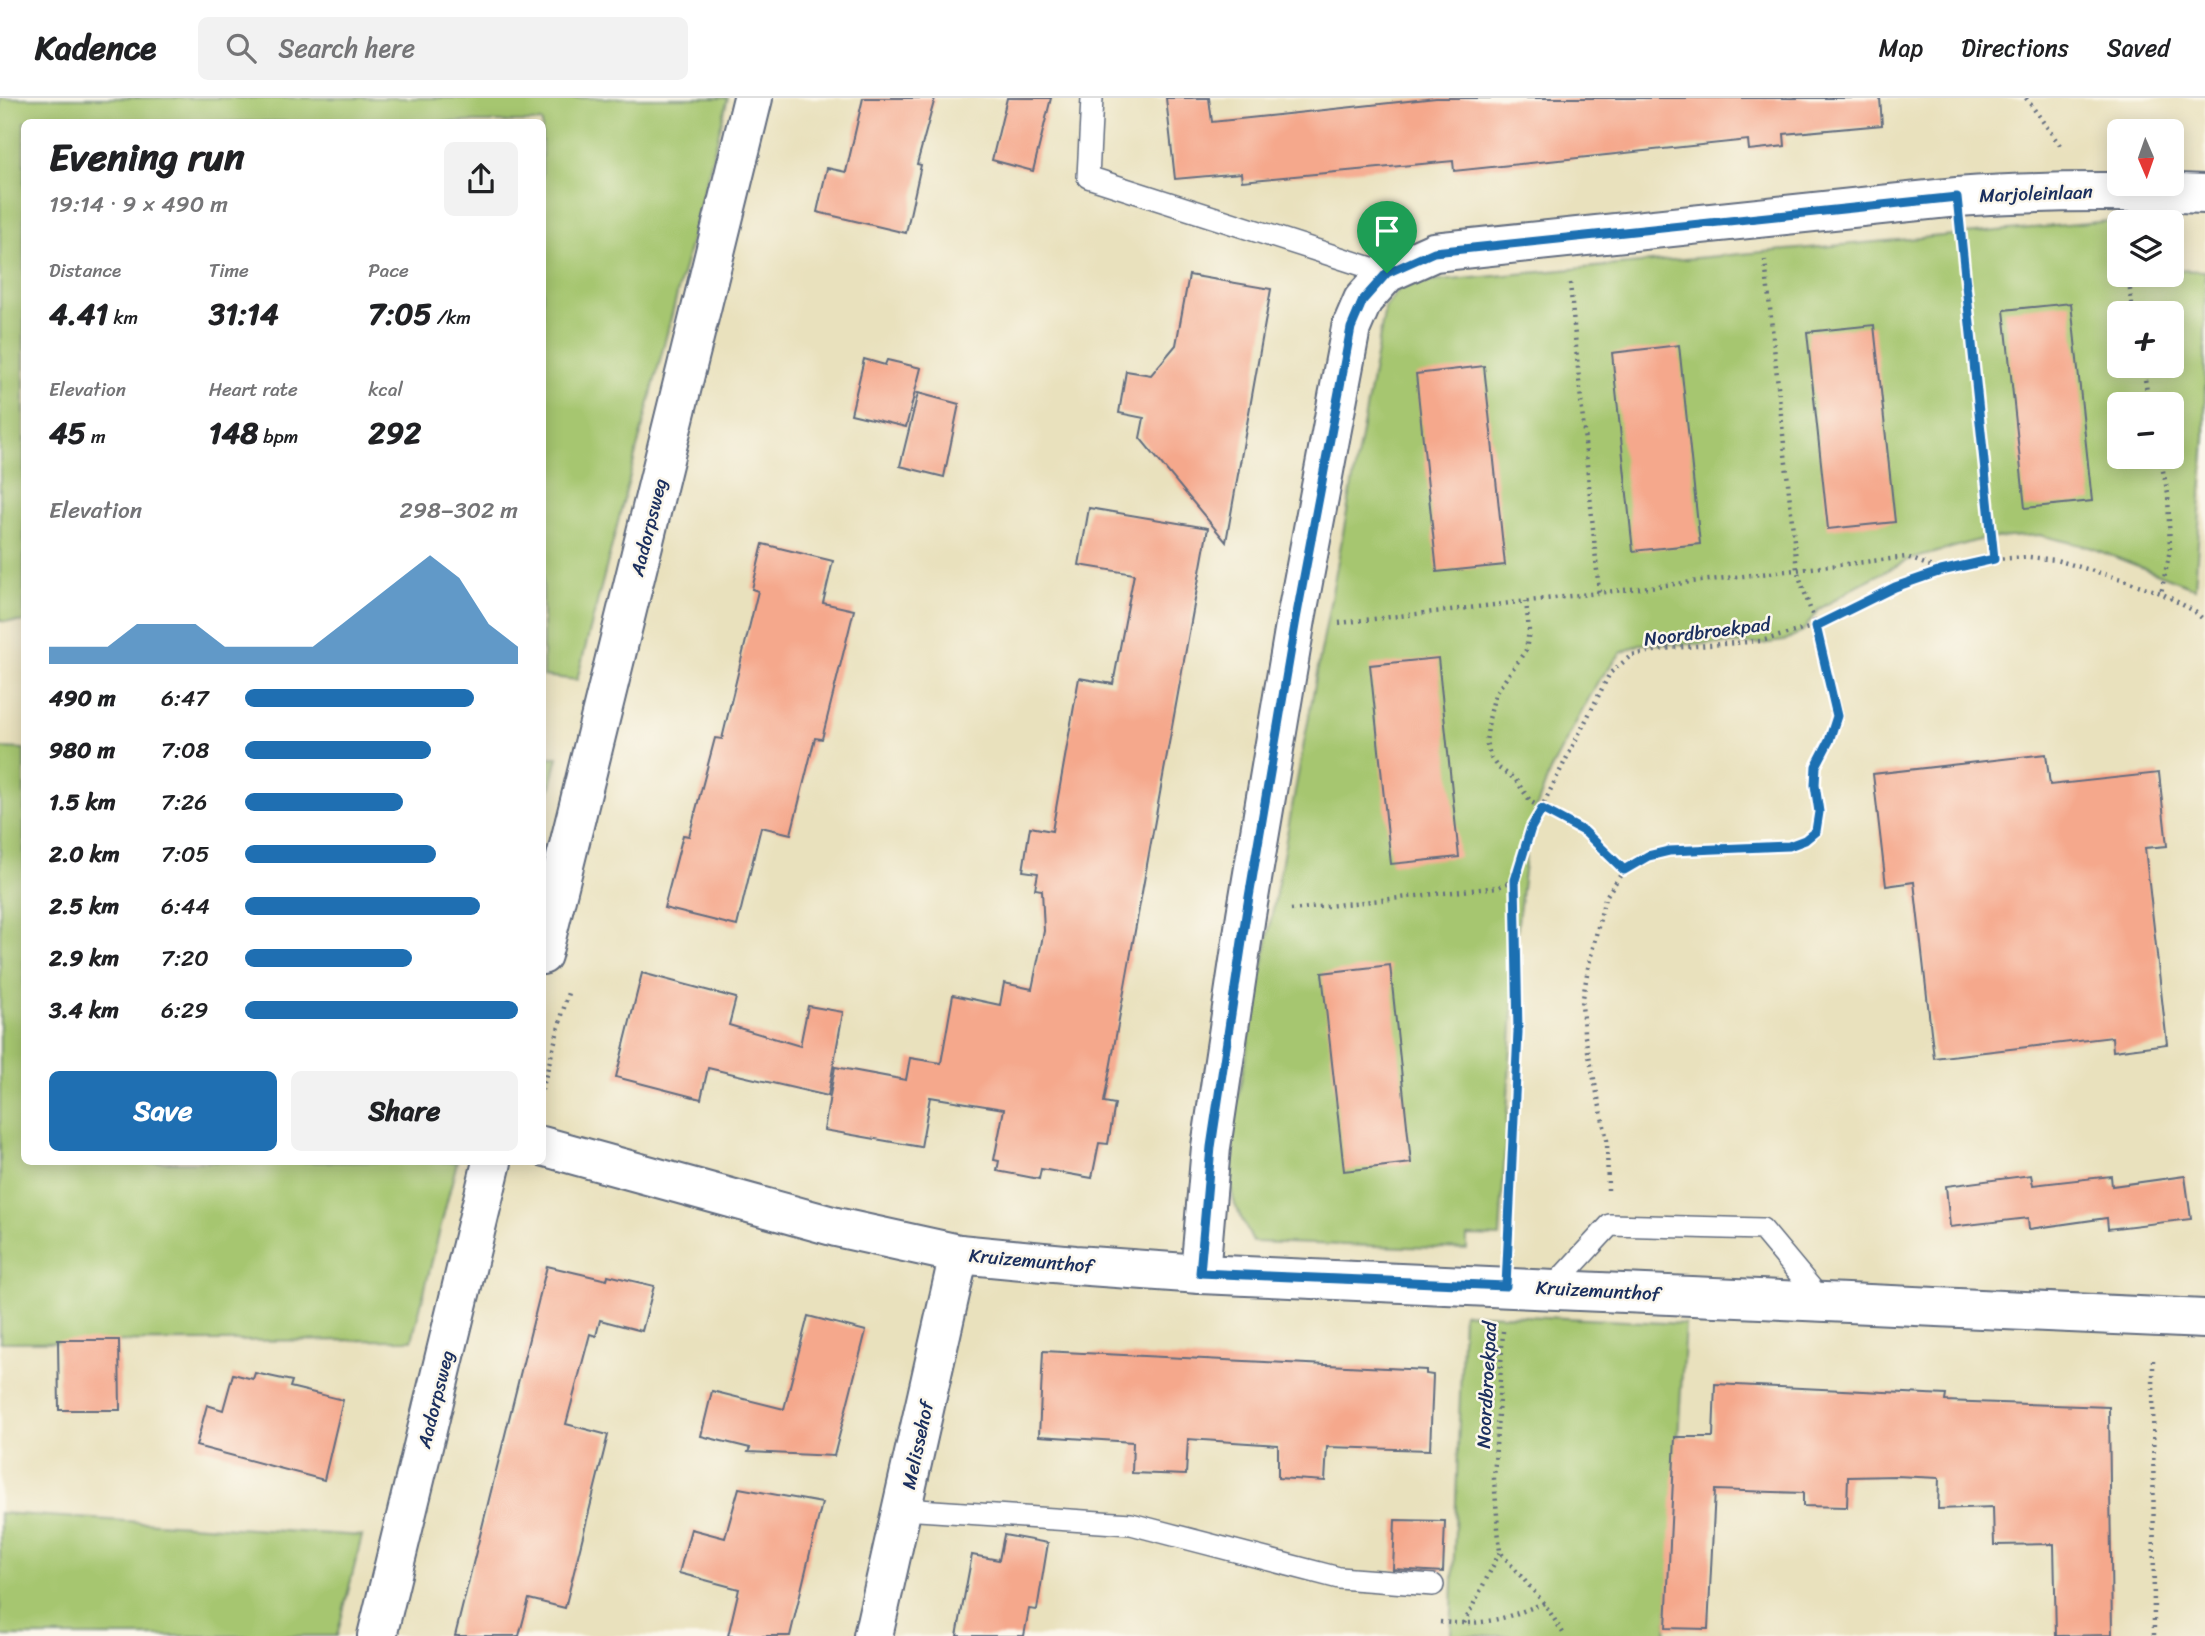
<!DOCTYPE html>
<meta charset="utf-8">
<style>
:root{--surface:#fff;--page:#f2f2f2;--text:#202124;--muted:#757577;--line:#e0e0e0;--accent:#1f6fb2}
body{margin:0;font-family:Sriracha,sans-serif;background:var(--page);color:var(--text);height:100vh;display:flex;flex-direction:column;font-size:26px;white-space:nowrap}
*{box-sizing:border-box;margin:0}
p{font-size:23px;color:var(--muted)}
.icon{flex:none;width:38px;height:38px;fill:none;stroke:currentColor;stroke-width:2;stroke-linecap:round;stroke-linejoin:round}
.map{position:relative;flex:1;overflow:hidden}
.sheet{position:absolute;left:21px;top:21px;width:525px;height:1046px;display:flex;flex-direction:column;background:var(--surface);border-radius:10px;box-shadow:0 4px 18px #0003}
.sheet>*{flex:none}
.needle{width:46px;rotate:178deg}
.fabs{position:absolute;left:2107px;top:21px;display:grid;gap:14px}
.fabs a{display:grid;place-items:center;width:77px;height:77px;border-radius:10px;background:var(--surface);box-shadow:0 4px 18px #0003;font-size:35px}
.pin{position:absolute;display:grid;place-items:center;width:60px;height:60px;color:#fff;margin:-72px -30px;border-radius:50% 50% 50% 0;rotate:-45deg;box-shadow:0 0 7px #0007}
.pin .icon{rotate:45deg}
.round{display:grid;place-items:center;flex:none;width:74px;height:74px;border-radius:10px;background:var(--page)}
.summary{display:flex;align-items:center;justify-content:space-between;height:119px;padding:0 28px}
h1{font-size:38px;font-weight:800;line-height:52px}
.metrics{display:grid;grid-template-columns:repeat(3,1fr);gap:10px;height:119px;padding:7px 28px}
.metrics div{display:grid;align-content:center}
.metrics b{font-size:30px;font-weight:800}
.metrics small{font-size:19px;font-weight:400}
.metrics p{font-size:19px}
.chart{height:196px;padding:14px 28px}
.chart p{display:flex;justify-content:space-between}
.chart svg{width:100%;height:126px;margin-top:7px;fill:var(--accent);opacity:.7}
.cta{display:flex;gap:14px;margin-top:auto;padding:14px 28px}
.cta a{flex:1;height:80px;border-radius:10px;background:var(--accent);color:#fff;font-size:28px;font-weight:800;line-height:80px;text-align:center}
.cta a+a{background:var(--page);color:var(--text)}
ul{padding:0 28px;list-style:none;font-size:23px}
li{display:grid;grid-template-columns:112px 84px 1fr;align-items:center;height:52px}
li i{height:18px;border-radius:9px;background:var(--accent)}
header{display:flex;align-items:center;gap:42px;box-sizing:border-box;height:98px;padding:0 35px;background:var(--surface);border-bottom:2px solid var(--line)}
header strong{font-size:33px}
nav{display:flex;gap:38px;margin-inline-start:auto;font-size:24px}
.search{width:490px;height:63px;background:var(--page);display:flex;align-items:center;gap:18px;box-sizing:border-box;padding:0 24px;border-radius:10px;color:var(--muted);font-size:26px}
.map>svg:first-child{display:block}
.green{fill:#a6c66f;stroke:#607a66;stroke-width:2;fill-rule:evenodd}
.building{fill:#f5a88c}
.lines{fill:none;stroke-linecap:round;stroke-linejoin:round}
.lane-casing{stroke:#636d7f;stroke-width:24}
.street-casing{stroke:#636d7f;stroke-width:42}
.path{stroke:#636d7f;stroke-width:4.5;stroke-dasharray:2 5;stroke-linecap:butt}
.lane{stroke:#fff;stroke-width:21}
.street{stroke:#fff;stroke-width:38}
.route-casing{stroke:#fff;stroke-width:14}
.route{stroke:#1f6fb2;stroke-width:9}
.labels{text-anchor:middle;stroke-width:5;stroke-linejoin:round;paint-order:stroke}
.street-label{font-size:19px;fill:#1b2f5e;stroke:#fbf7ec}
</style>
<header>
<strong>Kadence</strong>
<div class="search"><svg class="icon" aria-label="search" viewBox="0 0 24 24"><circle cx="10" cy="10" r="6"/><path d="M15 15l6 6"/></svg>Search here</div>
<nav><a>Map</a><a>Directions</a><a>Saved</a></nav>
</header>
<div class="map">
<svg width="2205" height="1538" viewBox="0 0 2205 1538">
<rect width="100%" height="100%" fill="#fbf7ec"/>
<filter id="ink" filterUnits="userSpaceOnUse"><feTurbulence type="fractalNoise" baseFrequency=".0143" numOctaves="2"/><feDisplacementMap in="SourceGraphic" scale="14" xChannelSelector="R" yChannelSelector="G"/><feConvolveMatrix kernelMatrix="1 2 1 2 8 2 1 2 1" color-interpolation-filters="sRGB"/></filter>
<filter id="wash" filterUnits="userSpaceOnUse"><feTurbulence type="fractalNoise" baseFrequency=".00686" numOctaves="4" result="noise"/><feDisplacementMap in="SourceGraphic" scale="28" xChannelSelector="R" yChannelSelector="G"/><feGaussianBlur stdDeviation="1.57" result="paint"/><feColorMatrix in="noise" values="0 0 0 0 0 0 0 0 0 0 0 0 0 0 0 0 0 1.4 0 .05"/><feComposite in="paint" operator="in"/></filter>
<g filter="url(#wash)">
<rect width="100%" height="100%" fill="#e9e1bd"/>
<g class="green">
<polygon points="0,0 728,0 577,582 543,578 542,24 24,24 24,524 0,523"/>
<path d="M2121 122 2119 124V177H2172V172L2205 173V337L2195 490 2089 449 2039 437 1982 441 1906 463 1858 487 1818 512 1803 533 1784 543 1761 546H1640L1621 555 1597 585 1550 673 1536 711 1527 749 1518 824 1500 1139 1467 1138V1151L1253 1144 1235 1107 1228 1079 1235 1015 1385 210 1400 190 1417 185ZM2119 215H2172V268H2119ZM2119 306H2172V359H2119Z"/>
<polygon points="0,650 24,651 24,1064 457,1064 412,1242 0,1244"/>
<polygon points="543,659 558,659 543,720 542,659"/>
<polygon points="1463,1215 1685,1226 1666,1538 1451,1538"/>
<polygon points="0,1415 362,1438 337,1538 0,1538"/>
</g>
<g id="blocks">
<g class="building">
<polygon points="863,0 935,0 917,66 921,67 906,135 817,114 827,70 846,74"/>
<polygon points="1007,0 1051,0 1033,73 992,62"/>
<polygon points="1166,0 1209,0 1212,24 1436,0 1880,0 1882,27 1784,36 1785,48 1749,52 1748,42 1454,73 1453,63 1242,83 1241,75 1175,81"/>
<polygon points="1189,177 1271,191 1226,444 1140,340 1144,320 1119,315 1126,273 1151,277 1176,247"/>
<polygon points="2071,205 2092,403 2025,410 2004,212"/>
<polygon points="1874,227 1895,424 1828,431 1807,234"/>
<polygon points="1679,247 1700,446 1633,453 1612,255"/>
<polygon points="864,261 885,267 887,262 921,270 906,329 851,316"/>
<polygon points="1484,268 1505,467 1437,474 1416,276"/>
<polygon points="918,295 959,306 944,379 900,368"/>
<polygon points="1089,410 1208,430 1104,1004 1115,1006 1108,1046 1099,1045 1092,1080 1041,1071 1039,1081 997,1073 999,1063 994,1062 1004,1011 930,999 921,1049 824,1032 835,969 906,982 910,960 941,965 953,897 1000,907 1004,885 1032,891 1044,833 1042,792 1035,791 1038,775 1023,773 1030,729 1052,733 1079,580 1113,586 1134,476 1079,467"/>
<polygon points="763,446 833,463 823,505 854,512 822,641 815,640 791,736 761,729 737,828 664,810 683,737 689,738 715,640 722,641 758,493 752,491"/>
<polygon points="1438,560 1459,759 1391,766 1370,567"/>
<polygon points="2046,656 2050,687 2159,675 2167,748 2145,750 2167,946 2113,953 2112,939 1934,960 1914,784 1886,788 1873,676"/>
<polygon points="1390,867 1411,1065 1344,1073 1322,875"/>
<polygon points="642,875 736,900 729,927 800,948 808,908 843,914 828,998 708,970 701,1001 616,979"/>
<polygon points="2031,1077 2033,1087 2111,1078 2112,1088 2185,1078 2191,1121 2108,1131 2107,1120 2029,1131 2028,1120 1950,1129 1946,1088"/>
<polygon points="547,1168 607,1182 608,1177 654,1188 642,1233 600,1222 596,1238 590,1236 566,1326 608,1337 565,1510 529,1501 519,1538 455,1538"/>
<polygon points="808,1218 866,1233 834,1358 748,1354 750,1350 701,1338 712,1293 784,1311"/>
<polygon points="58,1242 119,1242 120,1312 59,1312"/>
<polygon points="1043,1253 1426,1272 1426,1276 1433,1277 1430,1352 1327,1349 1325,1383 1278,1380 1278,1347 1188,1341 1186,1377 1132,1375 1133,1344 1039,1338"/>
<polygon points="255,1275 292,1283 290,1289 343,1302 324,1382 196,1348 207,1307 223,1312 233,1276 253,1281"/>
<polygon points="1715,1286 1946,1297 1945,1303 2109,1309 2112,1537 2056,1538 2054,1446 1994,1447 1993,1409 1938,1411 1939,1380 1896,1378 1848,1379 1847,1409 1803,1408 1803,1395 1715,1392 1708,1531 1666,1530 1675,1339 1713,1339"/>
<polygon points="739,1390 822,1405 790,1538 728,1538 739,1491 679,1475 691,1431 725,1440"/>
<polygon points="1395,1422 1445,1423 1443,1474 1393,1471"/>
<polygon points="1004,1437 1048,1445 1037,1512 1029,1511 1024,1538 957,1538 972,1457 999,1462"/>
</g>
</g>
</g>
<g filter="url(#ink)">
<use href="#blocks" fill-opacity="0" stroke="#636d7f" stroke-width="2"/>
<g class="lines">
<g class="lane-casing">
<g id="lane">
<polyline points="1092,0 1088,79 1387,175"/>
<polyline points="1552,1190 1610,1127 1762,1131 1822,1203"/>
<polyline points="903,1411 1131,1426 1339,1480 1433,1487"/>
</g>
</g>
<g class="street-casing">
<g id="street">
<polyline points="542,857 753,0"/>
<polyline points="542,1048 836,1129 959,1156 1075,1167 1200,1176 2205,1221"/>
<path d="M1200 1176 1211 1049 1246 817 1296 521 1351 230 1363 202 1387 175 1434 154 1957 99C2040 93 2122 93 2205 96"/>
<polyline points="377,1538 492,1064"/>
<polyline points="873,1538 959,1156"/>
</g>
</g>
<g class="path">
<polyline points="2026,0 2062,50"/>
<polyline points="1962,142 1994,461"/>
<polyline points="2128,177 2133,215"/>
<polyline points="1570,185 1599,494"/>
<polyline points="2143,268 2149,306"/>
<polyline points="2160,359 2168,396 2170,452 2161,495"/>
<polyline points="1526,503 1529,533 1526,552 1495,596 1489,621 1486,644 1491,660 1497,669 1515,681 1531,704 1585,734 1624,772"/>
<polyline points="1339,525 1907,459 1940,472"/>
<polyline points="1291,812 1498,789 1515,782"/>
<polyline points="542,992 569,891"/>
<polyline points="1608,1092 1607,1042 1584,934 1582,906 1588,870 1605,800 1624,772 1648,758 1669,753 1789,748 1805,742 1816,733 1819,714 1815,687 1816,668 1829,643 1837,618 1816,528 1797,472 1765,162"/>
<polyline points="1508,1147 1518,934 1515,782 1531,730 1610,575 1632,557 1671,550 1761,543 1816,528 1895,489 1941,473 1994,461 2029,459 2056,462 2121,481 2161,495 2194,513 2205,523"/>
<polyline points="1503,1233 1494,1381 1500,1454 1544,1505 1565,1538"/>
<polyline points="2153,1262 2154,1538"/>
<path d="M1440 1524C1484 1528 1504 1521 1544 1505"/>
<polyline points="1464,1525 1500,1454"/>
</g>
<use href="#lane" class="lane"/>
<use href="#street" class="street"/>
</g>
</g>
<g class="lines" filter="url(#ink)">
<g class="route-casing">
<polygon id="route" points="1957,99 1994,461 1941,473 1895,489 1816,528 1837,618 1829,643 1816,668 1815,687 1819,714 1816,733 1805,742 1789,748 1669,753 1648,758 1624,772 1585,734 1542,711 1531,730 1515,782 1518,934 1506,1188 1200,1175 1211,1049 1246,817 1296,521 1351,230 1363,202 1387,175 1434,154"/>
</g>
<use href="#route" class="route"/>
</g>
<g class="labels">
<g class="street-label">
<text transform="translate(2036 95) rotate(-2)" y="7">Marjoleinlaan</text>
<text transform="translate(648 429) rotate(-76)" y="7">Aadorpsweg</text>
<text transform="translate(1707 533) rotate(-7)" y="7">Noordbroekpad</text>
<text transform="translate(1031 1162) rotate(5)" y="7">Kruizemunthof</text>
<text transform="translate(1598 1192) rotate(3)" y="7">Kruizemunthof</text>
<text transform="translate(1486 1287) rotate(-87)" y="7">Noordbroekpad</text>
<text transform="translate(435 1301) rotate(-76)" y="7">Aadorpsweg</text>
<text transform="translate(917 1347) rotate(-78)" y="7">Melissehof</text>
</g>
</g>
</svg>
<div class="fabs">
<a><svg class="needle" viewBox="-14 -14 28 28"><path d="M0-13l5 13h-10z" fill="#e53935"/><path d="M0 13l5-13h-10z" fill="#757577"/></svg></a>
<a><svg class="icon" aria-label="layers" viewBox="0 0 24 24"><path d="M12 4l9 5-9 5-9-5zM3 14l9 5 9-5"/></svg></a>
<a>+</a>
<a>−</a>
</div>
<div class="pin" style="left:1387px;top:175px;background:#1e9e55"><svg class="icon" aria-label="arrive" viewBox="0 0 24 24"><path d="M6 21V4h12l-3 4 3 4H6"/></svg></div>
<section class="sheet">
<div class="summary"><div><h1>Evening run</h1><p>19:14 · 9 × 490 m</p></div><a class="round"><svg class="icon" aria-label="share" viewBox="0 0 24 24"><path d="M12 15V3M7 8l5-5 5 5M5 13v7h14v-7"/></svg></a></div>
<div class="metrics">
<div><p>Distance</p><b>4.41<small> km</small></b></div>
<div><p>Time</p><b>31:14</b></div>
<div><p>Pace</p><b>7:05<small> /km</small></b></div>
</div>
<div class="metrics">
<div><p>Elevation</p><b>45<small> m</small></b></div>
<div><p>Heart rate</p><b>148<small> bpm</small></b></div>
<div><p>kcal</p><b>292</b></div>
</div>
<div class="chart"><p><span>Elevation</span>298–302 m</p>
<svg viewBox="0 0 160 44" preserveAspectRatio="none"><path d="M0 44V38L10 38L20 38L30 30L40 30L50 30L60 38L70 38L80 38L90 38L100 30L110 22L120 14L130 6L140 14L150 30L160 38V44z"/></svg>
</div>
<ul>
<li><b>490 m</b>6:47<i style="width:84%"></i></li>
<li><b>980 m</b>7:08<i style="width:68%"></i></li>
<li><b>1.5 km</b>7:26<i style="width:58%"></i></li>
<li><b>2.0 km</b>7:05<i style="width:70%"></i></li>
<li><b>2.5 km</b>6:44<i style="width:86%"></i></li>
<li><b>2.9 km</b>7:20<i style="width:61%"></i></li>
<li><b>3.4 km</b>6:29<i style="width:100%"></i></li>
</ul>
<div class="cta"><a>Save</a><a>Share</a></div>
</section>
</div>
